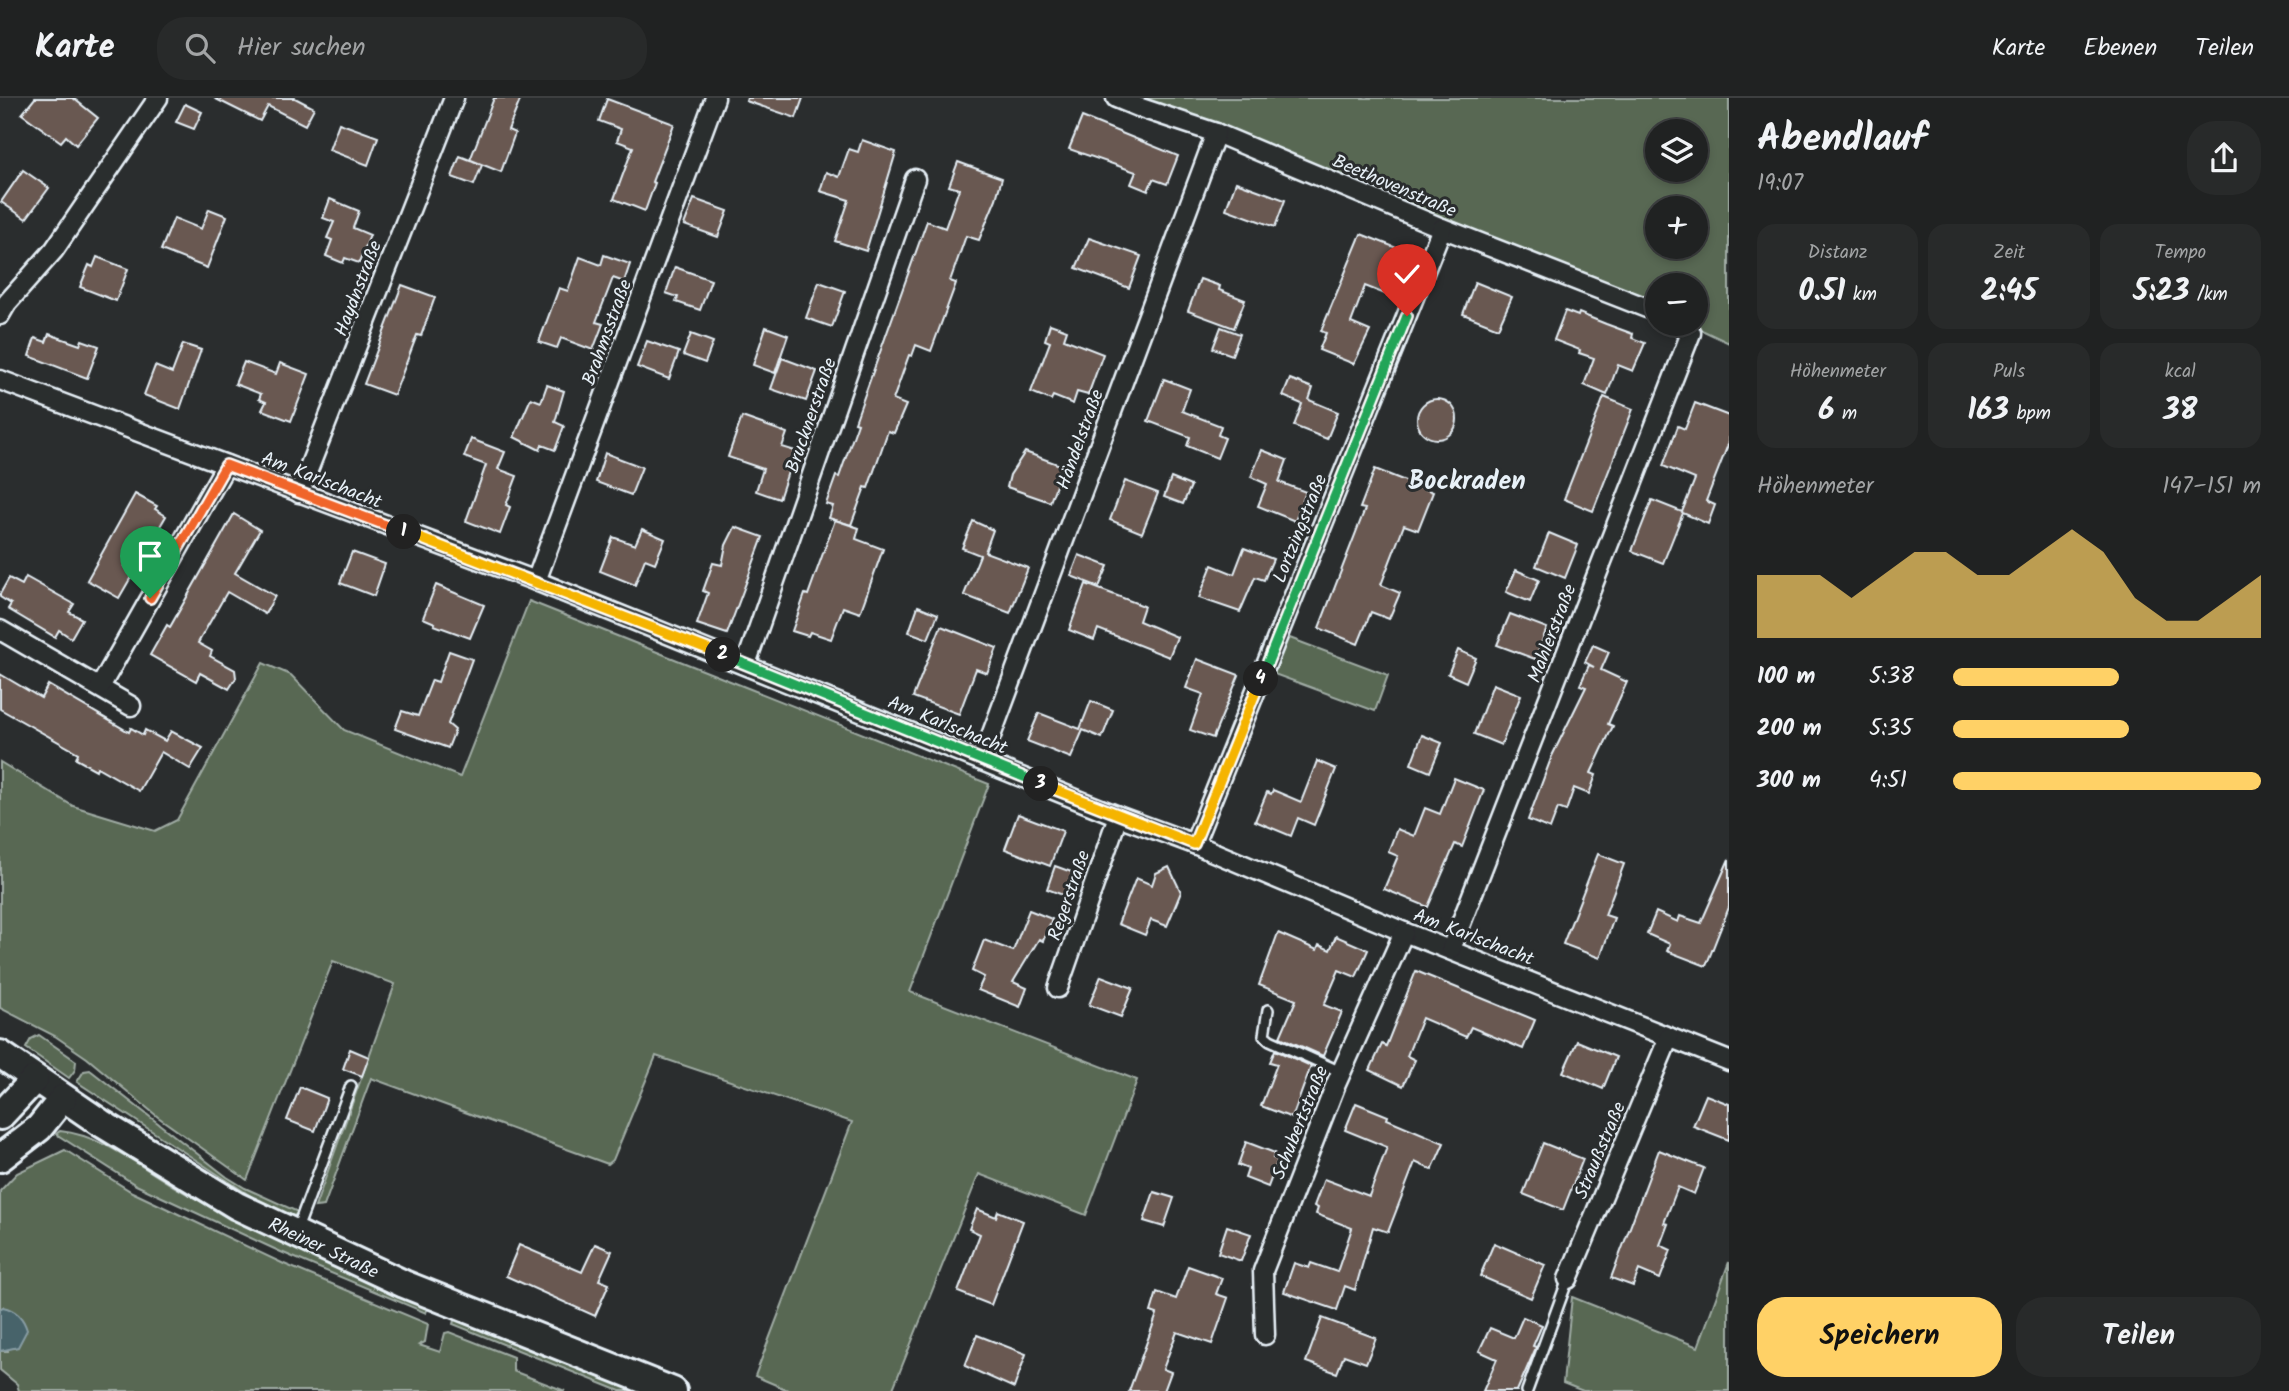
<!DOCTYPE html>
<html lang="de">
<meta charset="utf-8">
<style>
:root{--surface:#202222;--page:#282a2a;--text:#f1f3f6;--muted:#a2a4a5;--line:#3d3f40;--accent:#ffd166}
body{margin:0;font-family:Kalam,sans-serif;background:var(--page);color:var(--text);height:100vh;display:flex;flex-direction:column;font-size:26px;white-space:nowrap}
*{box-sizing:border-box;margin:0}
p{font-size:23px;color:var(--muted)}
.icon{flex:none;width:38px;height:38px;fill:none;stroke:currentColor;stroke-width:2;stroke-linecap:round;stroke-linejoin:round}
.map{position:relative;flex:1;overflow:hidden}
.side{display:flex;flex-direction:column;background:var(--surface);width:560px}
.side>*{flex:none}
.tools{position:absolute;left:1645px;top:21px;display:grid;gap:14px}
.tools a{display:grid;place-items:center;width:63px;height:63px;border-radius:50%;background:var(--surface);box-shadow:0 4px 10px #0003,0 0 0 2px var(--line);font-size:35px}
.pin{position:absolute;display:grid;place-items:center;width:60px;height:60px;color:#fff;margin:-72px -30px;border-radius:50% 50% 50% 0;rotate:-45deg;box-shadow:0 0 7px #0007}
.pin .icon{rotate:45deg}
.km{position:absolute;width:35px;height:35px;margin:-18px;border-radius:50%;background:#222;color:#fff;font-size:19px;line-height:35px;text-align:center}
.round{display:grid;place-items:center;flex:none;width:74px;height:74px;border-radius:28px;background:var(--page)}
.overview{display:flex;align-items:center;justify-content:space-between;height:119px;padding:0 28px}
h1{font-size:38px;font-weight:800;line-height:52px}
.figures{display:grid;grid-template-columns:repeat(3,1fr);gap:10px;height:119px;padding:7px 28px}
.figures div{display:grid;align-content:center;border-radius:18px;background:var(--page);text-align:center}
.figures b{font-size:30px;font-weight:800}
.figures small{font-size:19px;font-weight:400}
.figures p{font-size:19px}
.chart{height:196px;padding:14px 28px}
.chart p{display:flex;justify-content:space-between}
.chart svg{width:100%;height:126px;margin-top:7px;fill:var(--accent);opacity:.7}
.action{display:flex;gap:14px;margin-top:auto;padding:14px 28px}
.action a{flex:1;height:80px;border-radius:28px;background:var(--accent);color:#111;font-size:28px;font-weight:800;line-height:80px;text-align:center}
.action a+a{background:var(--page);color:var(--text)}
ul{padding:0 28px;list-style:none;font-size:23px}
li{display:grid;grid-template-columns:112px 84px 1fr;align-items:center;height:52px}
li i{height:18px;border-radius:9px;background:var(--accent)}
header{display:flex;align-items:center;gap:42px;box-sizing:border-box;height:98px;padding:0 35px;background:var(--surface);border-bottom:2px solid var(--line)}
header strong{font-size:33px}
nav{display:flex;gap:38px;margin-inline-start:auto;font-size:24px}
.search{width:490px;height:63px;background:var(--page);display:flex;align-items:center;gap:18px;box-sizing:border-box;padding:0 24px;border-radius:28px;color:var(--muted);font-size:26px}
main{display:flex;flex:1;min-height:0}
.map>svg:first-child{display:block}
.green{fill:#586852;stroke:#a0aca5;stroke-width:2;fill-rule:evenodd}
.water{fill:#46636a;stroke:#879ca3;stroke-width:2}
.building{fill:#695951;stroke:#e8f1f8;stroke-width:2}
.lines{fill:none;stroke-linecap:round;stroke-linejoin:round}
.service-casing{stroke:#e8f1f8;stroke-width:14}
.minor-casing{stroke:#e8f1f8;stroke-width:23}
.secondary-casing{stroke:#e8f1f8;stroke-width:32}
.service{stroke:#2a2d2e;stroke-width:9}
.minor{stroke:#2a2d2e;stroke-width:18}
.secondary{stroke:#2a2d2e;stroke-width:26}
.split-1-casing{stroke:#fff;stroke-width:14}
.split-2-casing{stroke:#fff;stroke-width:14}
.split-3-casing{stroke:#fff;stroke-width:14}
.split-4-casing{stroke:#fff;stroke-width:14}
.split-5-casing{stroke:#fff;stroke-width:14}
.split-1{stroke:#f0652b;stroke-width:9}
.split-2{stroke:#f5b400;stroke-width:9}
.split-3{stroke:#22a559;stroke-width:9}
.split-4{stroke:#f5b400;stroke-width:9}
.split-5{stroke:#22a559;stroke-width:9}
.labels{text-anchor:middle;stroke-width:6;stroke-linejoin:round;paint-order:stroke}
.street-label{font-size:19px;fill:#e8f1f8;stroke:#2a2d2e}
.district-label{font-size:26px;font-weight:bold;fill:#e8f1f8;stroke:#2a2d2e}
</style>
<header>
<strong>Karte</strong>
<div class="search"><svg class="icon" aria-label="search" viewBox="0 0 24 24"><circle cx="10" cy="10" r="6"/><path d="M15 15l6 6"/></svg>Hier suchen</div>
<nav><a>Karte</a><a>Ebenen</a><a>Teilen</a></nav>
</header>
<main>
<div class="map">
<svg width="1729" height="1293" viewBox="0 0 1729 1293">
<rect width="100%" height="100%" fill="#2a2d2e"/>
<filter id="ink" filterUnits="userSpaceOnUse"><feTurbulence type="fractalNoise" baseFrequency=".0143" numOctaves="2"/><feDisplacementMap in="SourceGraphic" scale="14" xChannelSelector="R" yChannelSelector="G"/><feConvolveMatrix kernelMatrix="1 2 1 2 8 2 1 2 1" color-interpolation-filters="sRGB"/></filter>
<g filter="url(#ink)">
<g class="green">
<path d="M1131 0H1729V245L1689 226H1696V187H1657V207L1216 26ZM1657 33H1696V72H1657ZM1657 110H1696V149H1657Z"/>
<polygon points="529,503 989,686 910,894 1137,982 1086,1117 979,1076 892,1293 790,1293 755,1278 852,1024 656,958 613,1062 608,1066 371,980 324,1108 315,1109 395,886 333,863 247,1082 158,1019 87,960 55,938 0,910 0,664 73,708 155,733 177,722 263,565 291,577 344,632 460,679"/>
<polygon points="1287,539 1388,577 1375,613 1274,576"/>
<polygon points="39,937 76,963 75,972 69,980 26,950 31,941"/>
<polygon points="90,972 227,1079 245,1090 298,1114 292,1120 260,1104 77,984 84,973"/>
<path d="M60 1033C105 1037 149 1076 189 1097 267 1138 347 1173 428 1208L426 1215 281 1154 136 1087 56 1036Z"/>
<polygon points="65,1052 132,1094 284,1166 428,1226 425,1244 419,1247 440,1254 445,1235 449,1234 513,1259 513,1273 565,1293 19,1293 17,1286 0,1272 0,1253 8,1253 3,1209 0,1211 0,1093 17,1075"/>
<polygon points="1729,1164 1729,1293 1583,1293 1563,1285 1572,1199 1698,1249"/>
<polygon points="455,1219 637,1293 620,1293 453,1226"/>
</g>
<path class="water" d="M3 1209C16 1212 23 1219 27 1232L18 1249 0 1253V1211Z"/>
<g class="building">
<polygon points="35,0 73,0 98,20 76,47 66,38 61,44 22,16"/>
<polygon points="214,0 295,0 314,10 305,27 268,8 260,23"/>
<polygon points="494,0 521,0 508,32 515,35 501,74 471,62 482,67 474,87 452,79 460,58 470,62"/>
<polygon points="747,0 803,0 796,20 746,3"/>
<polygon points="607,1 674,26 652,84 655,85 645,113 614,101 633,49 617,43 621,31 599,23"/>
<polygon points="185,6 202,14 194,31 176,24"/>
<polygon points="1082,19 1178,58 1167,86 1153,81 1148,93 1131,86 1136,74 1069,51"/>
<polygon points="339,25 378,39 368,67 329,52"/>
<polygon points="862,42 896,54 866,153 835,143 849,102 820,93 826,74 839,79 849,51 858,54"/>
<polygon points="958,64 1002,80 996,101 979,142 966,138 950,183 956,185 931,253 916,247 912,258 909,257 893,302 906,307 894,335 888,333 868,390 865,389 851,427 829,420 833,408 826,406 836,378 839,379 858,325 855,324 927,123 945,130 959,91 949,88"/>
<polygon points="23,72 49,90 26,121 1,104"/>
<polygon points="1236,84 1285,102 1275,129 1226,111"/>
<polygon points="330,101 359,113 353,130 370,137 359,165 345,160 343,165 326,158 332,142 327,140 334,124 323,120"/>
<polygon points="694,101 728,113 718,139 684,127"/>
<polygon points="209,111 227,118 207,170 161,152 174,120 201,131"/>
<polygon points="1361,136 1402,152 1385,196 1365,188 1351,225 1370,233 1354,266 1319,252 1326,235 1321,233"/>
<polygon points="1089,140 1141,158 1129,190 1076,170"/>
<polygon points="604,157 630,166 624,184 613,180 596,224 603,226 593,252 561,240 557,250 539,244 559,190 568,193 580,159 601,167"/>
<polygon points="97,159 128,171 116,203 80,189 89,167 93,169"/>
<polygon points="675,169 711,182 700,212 676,204 678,199 666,195"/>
<polygon points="1200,181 1220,188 1219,192 1245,202 1234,230 1188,213"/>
<polygon points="819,184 845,193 832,229 806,220"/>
<polygon points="1475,184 1512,199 1498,230 1463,216"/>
<polygon points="402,187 435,199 421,238 417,237 394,297 364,286"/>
<polygon points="1565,213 1578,218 1579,215 1606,226 1633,236 1632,240 1645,245 1633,273 1618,267 1607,297 1584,287 1594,260 1579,255 1580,252 1554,242"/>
<polygon points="1050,226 1067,232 1064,241 1103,256 1088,297 1077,294 1073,306 1053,298 1051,302 1031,294 1050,244 1045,242"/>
<polygon points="766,229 788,237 775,275 753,267"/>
<polygon points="1221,229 1240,236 1232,257 1213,250"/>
<polygon points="49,236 80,247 82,242 99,248 87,280 29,258 35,240 46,244"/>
<polygon points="691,236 713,244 705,265 683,257"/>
<polygon points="647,243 679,254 669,281 637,269"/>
<polygon points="183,246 201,252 180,311 144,297 155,268 172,275"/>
<polygon points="782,260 817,273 806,303 771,291"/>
<polygon points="244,264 276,276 280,265 309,276 291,323 262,312 266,304 259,301 261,296 235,286"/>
<polygon points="1164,281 1190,291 1182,313 1221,328 1218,337 1225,340 1217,360 1187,348 1190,339 1148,323"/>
<polygon points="1290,281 1313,290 1309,302 1338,314 1327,341 1294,328 1302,306 1283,298"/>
<polygon points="547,287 564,293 555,324 564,328 555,352 542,347 540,352 514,339 531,300 541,304"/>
<polygon points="1604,299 1633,311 1593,413 1564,401"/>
<circle cx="1437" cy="321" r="20"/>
<polygon points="1695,305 1729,318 1729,344 1706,403 1715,407 1708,426 1683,415 1663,465 1632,453 1652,402 1682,414 1695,381 1663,368 1678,328 1685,331"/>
<polygon points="742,319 787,335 782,349 795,353 779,401 756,393 763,371 728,359"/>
<polygon points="471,341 505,354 498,371 517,378 506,407 510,409 500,436 466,423 486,367 464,359"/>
<polygon points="1262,352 1287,362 1279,384 1306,394 1295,423 1258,408 1267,386 1251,379"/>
<polygon points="1025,354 1063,368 1050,404 1007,389 1010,377"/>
<polygon points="605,355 642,369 631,397 596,384"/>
<polygon points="1375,371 1433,394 1418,432 1404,427 1381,487 1400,495 1389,521 1371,514 1358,546 1319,530 1365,411 1360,410"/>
<polygon points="1171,380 1191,388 1183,406 1164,399"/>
<polygon points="1125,383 1158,395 1142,435 1110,422"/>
<polygon points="135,396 157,408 155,411 166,418 152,442 142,436 124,468 134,474 119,500 87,482"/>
<polygon points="234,416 260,432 235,475 275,498 265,516 227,494 198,545 212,553 210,558 235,572 236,580 229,591 200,575 196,583 150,557 167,527 170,529"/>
<polygon points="835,422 859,430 856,441 883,451 860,515 843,509 831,541 810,534 808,538 792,533 805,496 808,497"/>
<polygon points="973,423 993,432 985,454 1028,470 1010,515 964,497 980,457 962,450"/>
<polygon points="735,429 763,439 727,536 697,526 708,495 703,493 713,465 722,467 726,447"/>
<polygon points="642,431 665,441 655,465 645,461 635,487 600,473 613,439 635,447"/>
<polygon points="1549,435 1578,447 1565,480 1536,468"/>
<polygon points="1244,450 1273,461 1264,482 1255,479 1240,514 1199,500 1212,467 1234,476"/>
<polygon points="352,454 385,466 374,498 340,485"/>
<polygon points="1079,457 1108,468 1099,489 1071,478"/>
<polygon points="1516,472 1539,482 1530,504 1506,494"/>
<polygon points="26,479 74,506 69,514 82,521 71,540 59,532 55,539 8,511 11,506 0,499 0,496 9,480 22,487"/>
<polygon points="1086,486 1144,508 1139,523 1177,539 1169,559 1098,531 1094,542 1069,532"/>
<polygon points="436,487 484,507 470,540 434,527 435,525 423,520"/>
<polygon points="918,508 938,516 928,541 909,534"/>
<polygon points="1510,516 1547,530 1535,561 1497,547"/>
<polygon points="941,528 997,550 987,575 976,571 959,616 913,599"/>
<polygon points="1593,547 1609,554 1601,572 1627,584 1608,626 1613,628 1591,675 1596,677 1589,696 1574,690 1566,713 1558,710 1550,731 1528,722 1552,658 1586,589 1580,587 1589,567 1594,569 1585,564"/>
<polygon points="1458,552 1476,560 1466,584 1448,576"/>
<polygon points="449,553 472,561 448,626 455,632 448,650 395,631 402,613 418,618 432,582 438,584"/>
<polygon points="1197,561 1239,577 1213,640 1190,632 1203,596 1186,590"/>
<polygon points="0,576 41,600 48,587 129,634 131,630 143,637 145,632 165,643 171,633 203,650 190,671 161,654 139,693 97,669 96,672 76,661 78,655 0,611"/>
<polygon points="1493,586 1521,597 1501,647 1474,636"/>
<polygon points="1091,603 1113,612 1102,640 1083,632 1071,660 1027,643 1039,615 1080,631"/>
<polygon points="1422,637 1442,645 1430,674 1411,666"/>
<polygon points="1317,663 1336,671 1314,727 1298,720 1291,738 1255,723 1267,694 1271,696 1273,692 1301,704"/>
<polygon points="1454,680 1484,692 1462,749 1455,746 1428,809 1384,791 1398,758 1388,754 1397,731 1414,738 1425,710 1440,716"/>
<polygon points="1018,716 1063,733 1050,768 1005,751"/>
<polygon points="1598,756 1624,766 1605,817 1614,820 1600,860 1563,846"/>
<polygon points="1729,761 1729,809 1706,868 1667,853 1670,846 1647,836 1656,814 1678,824 1680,818 1701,825"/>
<polygon points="1055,768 1077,776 1068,799 1047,791"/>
<polygon points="1169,769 1181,794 1167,828 1151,822 1145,837 1118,826 1136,780 1152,787 1156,775"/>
<polygon points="1029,812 1052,821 1043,843 1039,841 1013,884 1027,890 1020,909 978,892 984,879 972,873 984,842 1013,853"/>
<polygon points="1278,835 1317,852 1319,847 1330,852 1336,838 1368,852 1356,879 1339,872 1324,907 1342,914 1323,958 1280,939 1296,902 1259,887"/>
<polygon points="1416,873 1535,922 1523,951 1471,929 1466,939 1422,920 1407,958 1415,962 1403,988 1370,972 1382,946 1386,948"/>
<polygon points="1101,878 1133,890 1121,919 1089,907"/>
<polygon points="1577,943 1616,959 1603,991 1563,974"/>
<polygon points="350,951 369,959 362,978 343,971"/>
<polygon points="1275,952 1311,968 1292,1020 1261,1008 1277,966 1270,964"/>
<polygon points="300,989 327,1000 315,1033 287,1022"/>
<polygon points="1706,997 1729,1006 1729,1042 1693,1028"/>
<polygon points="1356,1005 1388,1018 1387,1021 1444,1045 1432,1072 1415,1064 1388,1134 1373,1129 1355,1192 1345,1188 1337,1212 1284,1194 1294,1165 1309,1170 1311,1165 1337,1174 1352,1130 1316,1116 1318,1110 1314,1108 1324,1081 1369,1098 1387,1049 1345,1032"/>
<polygon points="1246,1044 1275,1055 1273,1060 1278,1062 1268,1089 1245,1080 1248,1071 1238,1067"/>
<polygon points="1543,1045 1583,1061 1563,1112 1523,1096"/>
<polygon points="1659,1052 1704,1070 1694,1096 1678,1089 1664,1125 1668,1126 1660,1147 1671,1152 1660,1181 1639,1172 1633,1188 1611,1180"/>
<polygon points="1154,1094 1174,1100 1164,1129 1144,1123"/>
<polygon points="977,1111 996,1119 998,1113 1023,1123 991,1207 958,1194 980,1136 969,1131"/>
<polygon points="1227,1128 1251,1136 1241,1163 1218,1155"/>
<polygon points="1494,1145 1545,1167 1531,1200 1480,1178"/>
<polygon points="595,1146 612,1153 599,1182 609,1186 595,1218 506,1178 519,1147 582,1174"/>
<polygon points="1188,1168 1222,1180 1216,1196 1228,1200 1212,1246 1177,1234 1163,1271 1171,1274 1164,1293 1129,1293 1157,1216 1151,1214 1157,1194 1176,1201"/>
<polygon points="1523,1219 1542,1227 1533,1248 1536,1249 1535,1252 1517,1293 1483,1293 1497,1261 1479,1253 1490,1230 1514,1240"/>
<polygon points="1322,1220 1376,1240 1366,1265 1344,1257 1337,1275 1306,1264"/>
<polygon points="977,1237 1026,1256 1014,1290 965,1268"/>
</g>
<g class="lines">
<g class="service-casing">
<g id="service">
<polyline points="1268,912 1264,937 1270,942 1341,974"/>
<polyline points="296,1134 351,988"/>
<polyline points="1527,1293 1568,1181"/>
</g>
</g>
<g class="minor-casing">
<g id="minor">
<polyline points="1116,0 1138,9 1216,35 1442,130 1657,214"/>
<polyline points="0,217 7,205 54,152 158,0"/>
<polyline points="0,282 536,483 1118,718 1194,746 1404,834 1729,963"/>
<polyline points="299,395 454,0"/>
<polyline points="536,483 715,0"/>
<polyline points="0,532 131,608"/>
<polyline points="746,566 915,81"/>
<polyline points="100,589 226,367"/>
<polyline points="982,662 1216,35"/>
<polyline points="1194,746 1442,130"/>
<polyline points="1451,851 1691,235 1677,226"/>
<polyline points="1058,890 1118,718"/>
<polyline points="1568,1181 1669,939"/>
<polyline points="1265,1237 1263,1173 1336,986 1404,834"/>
</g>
</g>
<g class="secondary-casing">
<g id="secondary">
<polyline points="0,956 101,1025 237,1108 404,1186 673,1293"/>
<polyline points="0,1018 35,981"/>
<polyline points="0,1060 39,1030 63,1000"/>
</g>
</g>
<use href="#service" class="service"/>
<use href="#minor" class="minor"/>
<use href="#secondary" class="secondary"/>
</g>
</g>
<g class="lines" filter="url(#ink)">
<g class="split-1-casing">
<polyline id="split-1" points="150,500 226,367 404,434"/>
</g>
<g class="split-2-casing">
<polyline id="split-2" points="404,434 723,557"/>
</g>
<g class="split-3-casing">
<polyline id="split-3" points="723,557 1041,686"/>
</g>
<g class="split-4-casing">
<polyline id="split-4" points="1041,686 1194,746 1261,581"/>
</g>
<g class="split-5-casing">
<polyline id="split-5" points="1261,581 1407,218"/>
</g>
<use href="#split-1" class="split-1"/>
<use href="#split-2" class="split-2"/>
<use href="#split-3" class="split-3"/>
<use href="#split-4" class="split-4"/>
<use href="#split-5" class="split-5"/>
</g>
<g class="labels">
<g class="street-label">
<text transform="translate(1395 87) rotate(23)" y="7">Beethovenstraße</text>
<text transform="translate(357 190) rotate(-69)" y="7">Haydnstraße</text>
<text transform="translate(606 234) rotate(-70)" y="7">Brahmsstraße</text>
<text transform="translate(810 317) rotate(-71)" y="7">Brucknerstraße</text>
<text transform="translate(1079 341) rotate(-70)" y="7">Händelstraße</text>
<text transform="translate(322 381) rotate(21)" y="7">Am Karlschacht</text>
<text transform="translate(1299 430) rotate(-68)" y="7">Lortzingstraße</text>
<text transform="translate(1551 535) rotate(-69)" y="7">Mahlerstraße</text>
<text transform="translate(948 626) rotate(22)" y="7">Am Karlschacht</text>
<text transform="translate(1068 797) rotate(-71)" y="7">Regerstraße</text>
<text transform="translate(1474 838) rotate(21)" y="7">Am Karlschacht</text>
<text transform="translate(1299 1024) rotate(-68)" y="7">Schubertstraße</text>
<text transform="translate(1599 1052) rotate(-67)" y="7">Straußstraße</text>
<text transform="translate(324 1149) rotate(25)" y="7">Rheiner Straße</text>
</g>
<g class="district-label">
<text x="1467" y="391">Bockraden</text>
</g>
</g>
</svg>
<div class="tools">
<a><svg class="icon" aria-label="layers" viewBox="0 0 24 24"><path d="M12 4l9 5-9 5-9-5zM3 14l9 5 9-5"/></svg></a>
<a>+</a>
<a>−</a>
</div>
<div class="pin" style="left:150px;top:500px;background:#1e9e55"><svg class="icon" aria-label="arrive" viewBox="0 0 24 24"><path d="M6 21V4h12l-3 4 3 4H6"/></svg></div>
<div class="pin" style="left:1407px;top:218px;background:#d93025"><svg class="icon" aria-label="check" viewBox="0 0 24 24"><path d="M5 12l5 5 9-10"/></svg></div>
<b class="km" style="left:404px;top:434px">1</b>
<b class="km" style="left:723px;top:557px">2</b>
<b class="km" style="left:1041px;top:686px">3</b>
<b class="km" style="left:1261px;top:581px">4</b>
</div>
<section class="side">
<div class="overview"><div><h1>Abendlauf</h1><p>19:07</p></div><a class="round"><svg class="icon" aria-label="share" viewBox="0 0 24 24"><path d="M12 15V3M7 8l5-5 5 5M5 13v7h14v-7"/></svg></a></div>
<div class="figures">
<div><p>Distanz</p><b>0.51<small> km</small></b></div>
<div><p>Zeit</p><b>2:45</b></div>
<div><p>Tempo</p><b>5:23<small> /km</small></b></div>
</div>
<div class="figures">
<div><p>Höhenmeter</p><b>6<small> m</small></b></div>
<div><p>Puls</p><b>163<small> bpm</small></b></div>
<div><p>kcal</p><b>38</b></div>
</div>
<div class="chart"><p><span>Höhenmeter</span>147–151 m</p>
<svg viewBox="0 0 160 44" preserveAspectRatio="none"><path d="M0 44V22L10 22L20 22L30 30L40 22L50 14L60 14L70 22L80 22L90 14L100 6L110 14L120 30L130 38L140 38L150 30L160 22V44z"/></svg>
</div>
<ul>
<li><b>100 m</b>5:38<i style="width:54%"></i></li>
<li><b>200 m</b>5:35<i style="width:57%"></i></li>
<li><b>300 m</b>4:51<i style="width:100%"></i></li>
</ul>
<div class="action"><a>Speichern</a><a>Teilen</a></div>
</section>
</main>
